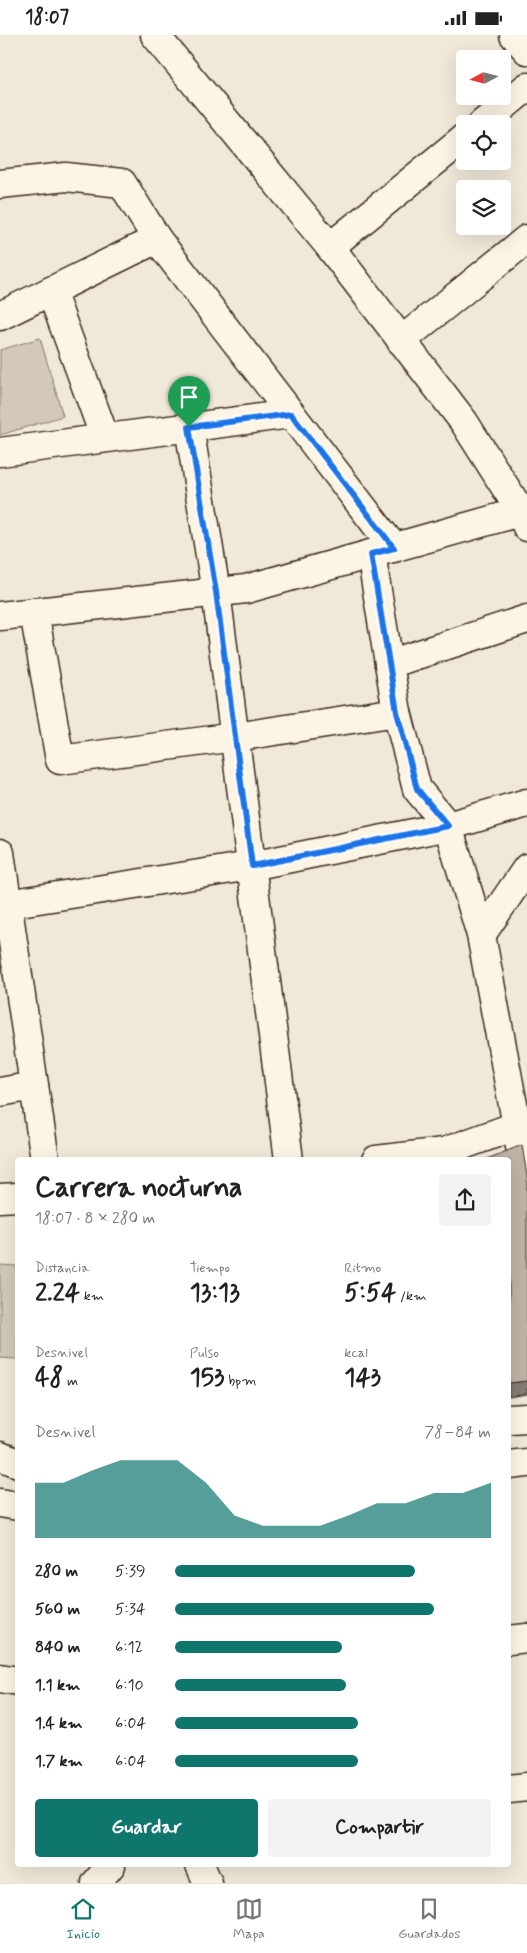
<!DOCTYPE html>
<html lang="es">
<meta charset="utf-8">
<style>
:root{--surface:#fff;--page:#f2f2f2;--text:#222;--muted:#767676;--line:#e0e0e0;--accent:#0f766e}
body{margin:0;font-family:Mynerve,sans-serif;background:var(--page);color:var(--text);height:100vh;display:flex;flex-direction:column;font-size:19px;white-space:nowrap}
*{box-sizing:border-box;margin:0}
p{font-size:16px;color:var(--muted)}
.icon{flex:none;width:28px;height:28px;fill:none;stroke:currentColor;stroke-width:2;stroke-linecap:round;stroke-linejoin:round}
.map{position:relative;flex:1;overflow:hidden}
.panel{position:absolute;left:15px;top:1122px;width:496px;height:710px;display:flex;flex-direction:column;background:var(--surface);border-radius:5px;box-shadow:0 5px 20px #0002}
.panel>*{flex:none}
.needle{width:32px;rotate:263deg}
.buttons{position:absolute;left:456px;top:15px;display:grid;gap:10px}
.buttons a{display:grid;place-items:center;width:55px;height:55px;border-radius:5px;background:var(--surface);box-shadow:0 5px 20px #0002;font-size:25px}
.pin{position:absolute;display:grid;place-items:center;width:42px;height:42px;color:#fff;margin:-51px -21px;border-radius:50% 50% 50% 0;rotate:-45deg;box-shadow:0 0 5px #0007}
.pin .icon{rotate:45deg}
.round{display:grid;place-items:center;flex:none;width:52px;height:52px;border-radius:5px;background:var(--page)}
.headline{display:flex;align-items:center;justify-content:space-between;height:85px;padding:0 20px}
h1{font-size:28px;font-weight:700;line-height:38px}
.figures{display:grid;grid-template-columns:repeat(3,1fr);gap:8px;height:85px;padding:5px 20px}
.figures div{display:grid;align-content:center}
.figures b{font-size:25px;font-weight:700}
.figures small{font-size:14px;font-weight:400}
.figures p{font-size:14px}
.chart{height:140px;padding:10px 20px}
.chart p{display:flex;justify-content:space-between}
.chart svg{width:100%;height:90px;margin-top:5px;fill:var(--accent);opacity:.7}
.button{display:flex;gap:10px;margin-top:auto;padding:10px 20px}
.button a{flex:1;height:58px;border-radius:5px;background:var(--accent);color:#fff;font-size:20px;font-weight:700;line-height:58px;text-align:center}
.button a+a{background:var(--page);color:var(--text)}
ul{padding:0 20px;list-style:none;font-size:16px}
li{display:grid;grid-template-columns:80px 60px 1fr;align-items:center;height:38px}
li i{height:12px;border-radius:6px;background:var(--accent)}
.status{display:flex;justify-content:space-between;align-items:center;height:35px;padding:0 25px;background:var(--surface);direction:ltr}
.status svg{height:14px;fill:currentColor}
.dock{display:flex;justify-content:space-around;align-items:center;height:70px;border-top:1px solid var(--line);background:var(--surface);font-size:14px;color:var(--muted)}
.dock a{display:grid;justify-items:center;gap:2px}
.dock .selected{color:var(--accent)}
.map>svg:first-child{display:block}
.green{fill:#d2c9ba;stroke:#867a6c}
.lines{fill:none;stroke-linecap:round;stroke-linejoin:round}
.street-casing{stroke:#3b2a1e;stroke-width:31}
.secondary-casing{stroke:#3b2a1e;stroke-width:31}
.street{stroke:#fcf5e5;stroke-width:28}
.secondary{stroke:#fcf5e5;stroke-width:28}
.shaded-wall{fill:#857d73;stroke:#3b2a1e}
.building{fill:#beb3a4;stroke:#3b2a1e}
.route-casing{stroke:#fff;stroke-width:10}
.route{stroke:#1a73e8;stroke-width:6}
</style>
<div class="status"><b>18:07</b><svg viewBox="0 0 49 12"><path d="M0 12V9h3v3zM5 12V6h3v6zM10 12V3h3v9zM15 12V0h3v12zM26 1h20v11H26zM47 4h2v5h-2z"/></svg></div>
<div class="map">
<svg width="527" height="1848" viewBox="0 0 527 1848">
<rect width="100%" height="100%" fill="#f0e9d9"/>
<filter id="ink" filterUnits="userSpaceOnUse"><feTurbulence type="fractalNoise" baseFrequency=".02" numOctaves="2"/><feDisplacementMap in="SourceGraphic" scale="10" xChannelSelector="R" yChannelSelector="G"/><feConvolveMatrix kernelMatrix="1 2 1 2 8 2 1 2 1" color-interpolation-filters="sRGB"/></filter>
<g filter="url(#ink)">
<g class="green">
<polygon points="40,303 63,381 0,400 0,315"/>
<polygon points="0,1230 17,1231 17,1324 0,1323"/>
</g>
<g class="lines">
<g class="street-casing">
<g id="street">
<polyline points="155,0 330,212 464,387 521,477 527,492"/>
<polyline points="514,0 527,15"/>
<polyline points="482,89 527,52"/>
<polyline points="0,149 66,142 122,148 157,204 394,513"/>
<polyline points="330,212 465,102"/>
<polyline points="51,256 105,403"/>
<polyline points="0,281 157,204"/>
<polyline points="401,306 527,204"/>
<polyline points="189,392 216,557 289,1125"/>
<polyline points="0,417 291,379"/>
<polyline points="371,519 397,677 417,754 448,791 481,900 517,1091 527,1159"/>
<polyline points="34,577 60,725 235,702 397,677"/>
<polyline points="0,581 246,554 527,475"/>
<polyline points="389,629 527,584"/>
<polyline points="0,818 45,1125"/>
<polyline points="0,870 251,831 448,791 527,768"/>
<polyline points="481,900 527,833"/>
<polyline points="0,1057 34,1051"/>
<polyline points="376,1125 444,1117 527,1087"/>
<polyline points="0,1163 18,1162"/>
<polyline points="509,1605 527,1603"/>
<polyline points="0,1643 18,1646"/>
<polyline points="509,1754 527,1752"/>
<polyline points="200,1830 208,1848"/>
<polyline points="96,1848 111,1830"/>
</g>
</g>
<g class="secondary-casing">
<g id="secondary">
<polyline points="509,1384 527,1383"/>
<polyline points="0,1421 18,1428"/>
<polyline points="509,1430 527,1428"/>
<polyline points="0,1468 18,1471"/>
</g>
</g>
<use href="#street" class="street"/>
<use href="#secondary" class="secondary"/>
</g>
<polygon class="shaded-wall" points="527,1346 527,1359 509,1362 509,1348"/>
<polygon class="building" points="522,1110 527,1141 527,1346 509,1348 509,1125 481,1125 487,1124"/>
</g>
<g class="lines" filter="url(#ink)">
<g class="route-casing">
<polygon id="route" points="291,379 394,513 371,519 397,677 417,754 448,791 252,831 216,557 189,392"/>
</g>
<use href="#route" class="route"/>
</g>
</svg>
<div class="buttons">
<a><svg class="needle" viewBox="-14 -14 28 28"><path d="M0-13l5 13h-10z" fill="#e53935"/><path d="M0 13l5-13h-10z" fill="#767676"/></svg></a>
<a><svg class="icon" aria-label="locate" viewBox="0 0 24 24"><circle cx="12" cy="12" r="6"/><path d="M12 2v4M12 18v4M2 12h4M18 12h4"/></svg></a>
<a><svg class="icon" aria-label="layers" viewBox="0 0 24 24"><path d="M12 4l9 5-9 5-9-5zM3 14l9 5 9-5"/></svg></a>
</div>
<div class="pin" style="left:189px;top:392px;background:#1e9e55"><svg class="icon" aria-label="arrive" viewBox="0 0 24 24"><path d="M6 21V4h12l-3 4 3 4H6"/></svg></div>
<section class="panel">
<div class="headline"><div><h1>Carrera nocturna</h1><p>18:07 · 8 × 280 m</p></div><a class="round"><svg class="icon" aria-label="share" viewBox="0 0 24 24"><path d="M12 15V3M7 8l5-5 5 5M5 13v7h14v-7"/></svg></a></div>
<div class="figures">
<div><p>Distancia</p><b>2.24<small> km</small></b></div>
<div><p>Tiempo</p><b>13:13</b></div>
<div><p>Ritmo</p><b>5:54<small> /km</small></b></div>
</div>
<div class="figures">
<div><p>Desnivel</p><b>48<small> m</small></b></div>
<div><p>Pulso</p><b>153<small> bpm</small></b></div>
<div><p>kcal</p><b>143</b></div>
</div>
<div class="chart"><p><span>Desnivel</span>78–84 m</p>
<svg viewBox="0 0 160 44" preserveAspectRatio="none"><path d="M0 44V17L10 17L20 11L30 6L40 6L50 6L60 17L70 33L80 38L90 38L100 38L110 33L120 27L130 27L140 22L150 22L160 17V44z"/></svg>
</div>
<ul>
<li><b>280 m</b>5:39<i style="width:76%"></i></li>
<li><b>560 m</b>5:34<i style="width:82%"></i></li>
<li><b>840 m</b>6:12<i style="width:53%"></i></li>
<li><b>1.1 km</b>6:10<i style="width:54%"></i></li>
<li><b>1.4 km</b>6:04<i style="width:58%"></i></li>
<li><b>1.7 km</b>6:04<i style="width:58%"></i></li>
</ul>
<div class="button"><a>Guardar</a><a>Compartir</a></div>
</section>
</div>
<nav class="dock">
<a class="selected"><svg class="icon" aria-label="home" viewBox="0 0 24 24"><path d="M3 11l9-7 9 7M6 9v11h12V9"/></svg>Inicio</a>
<a><svg class="icon" aria-label="map" viewBox="0 0 24 24"><path d="M3 6l6-2 6 2 6-2v14l-6 2-6-2-6 2zM9 4v14M15 6v14"/></svg>Mapa</a>
<a><svg class="icon" aria-label="saved" viewBox="0 0 24 24"><path d="M7 4h10v16l-5-4-5 4z"/></svg>Guardados</a>
</nav>
